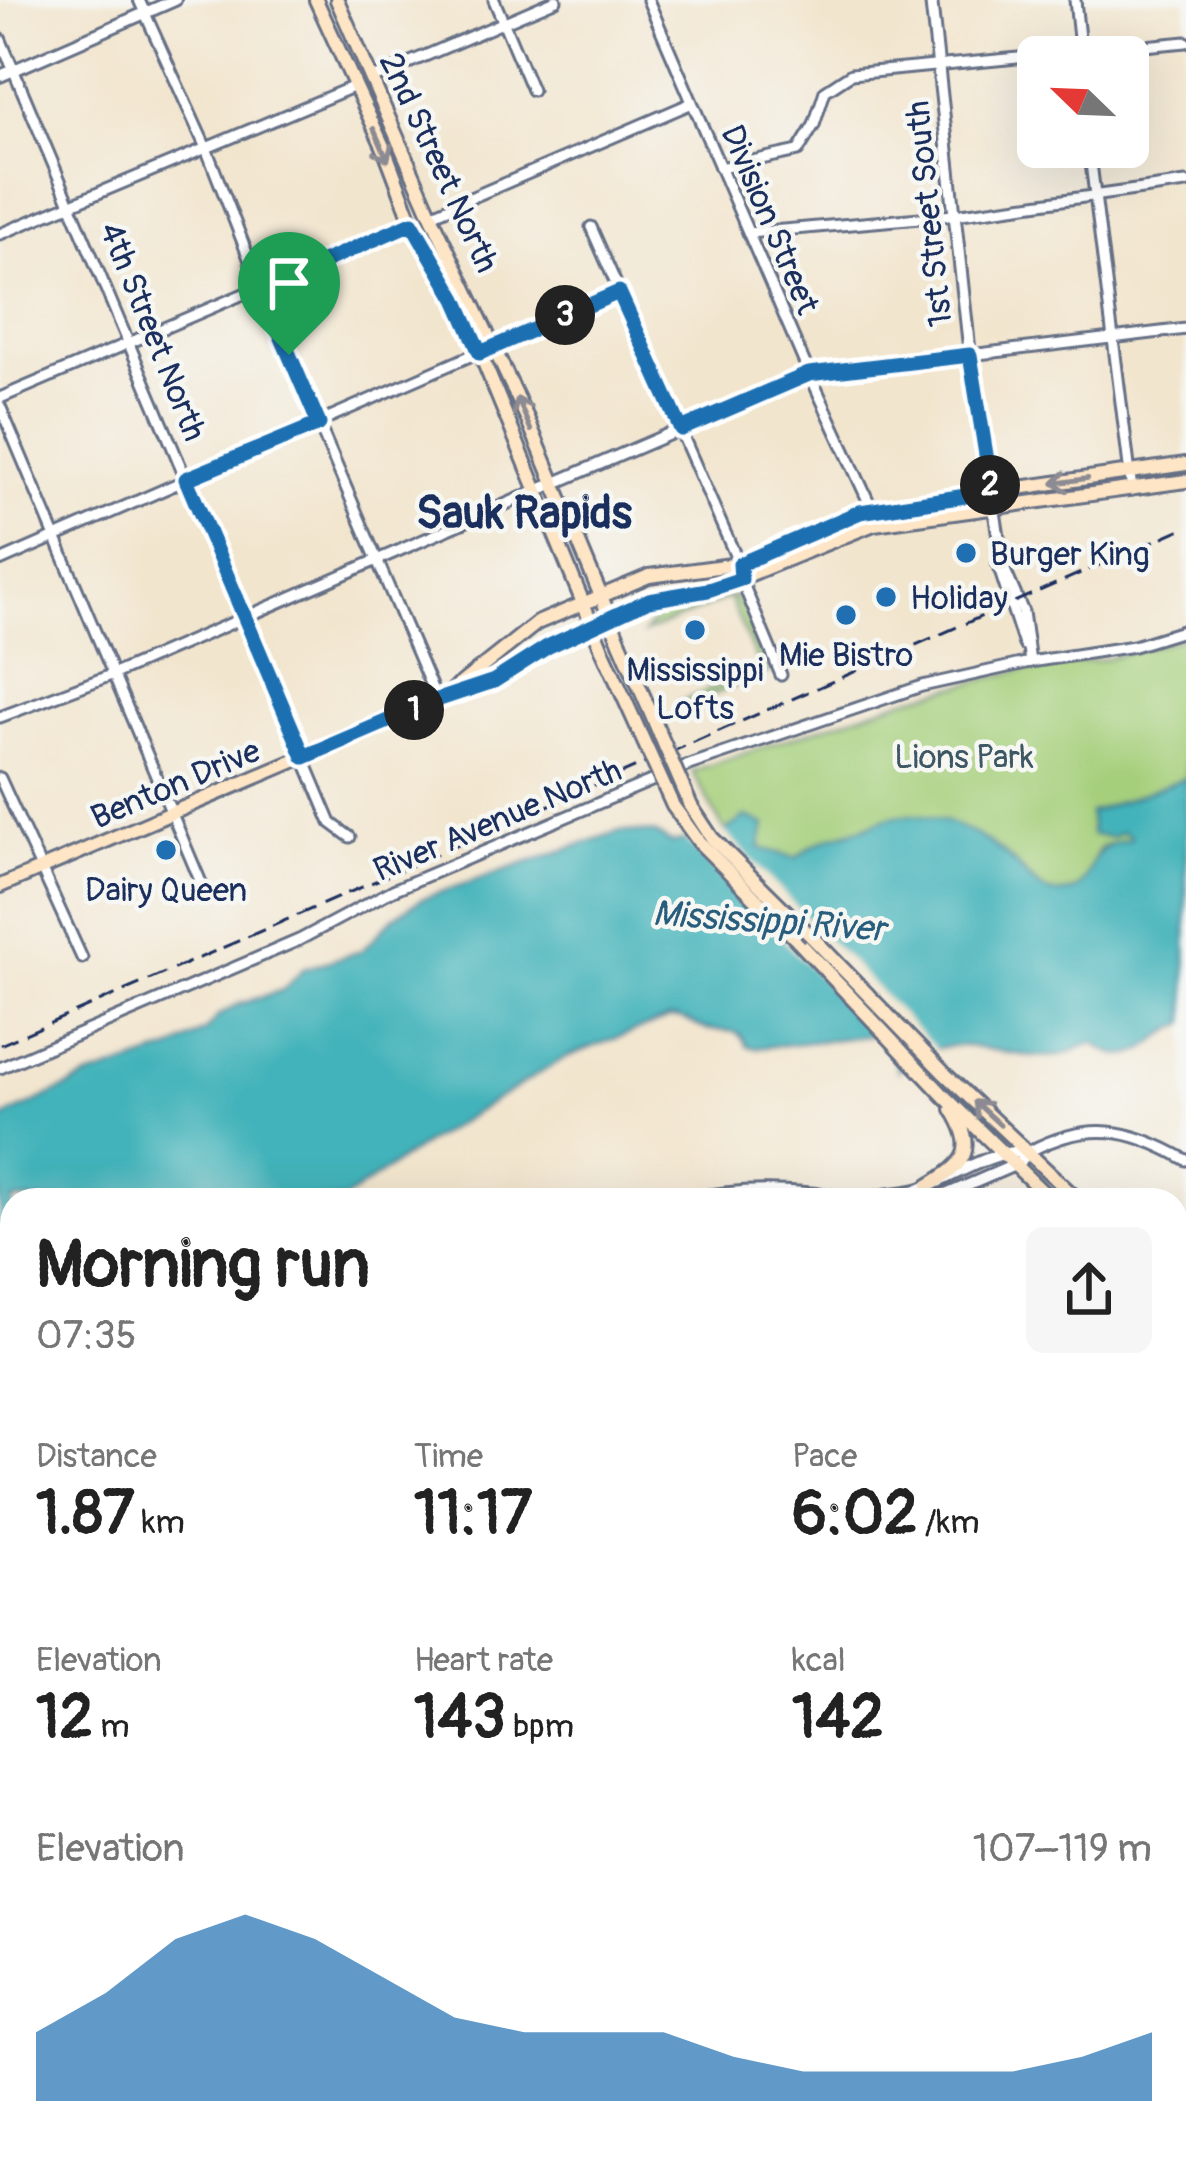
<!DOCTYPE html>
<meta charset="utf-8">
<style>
:root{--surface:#fff;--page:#f6f6f6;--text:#222;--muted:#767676;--accent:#1f6fb2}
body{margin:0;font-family:Pangolin,sans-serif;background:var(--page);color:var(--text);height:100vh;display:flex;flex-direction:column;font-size:45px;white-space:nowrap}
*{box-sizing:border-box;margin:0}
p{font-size:39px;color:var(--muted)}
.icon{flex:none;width:66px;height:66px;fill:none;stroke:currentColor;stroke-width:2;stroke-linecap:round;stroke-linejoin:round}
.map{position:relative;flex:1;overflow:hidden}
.sheet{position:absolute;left:0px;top:1188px;width:1188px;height:975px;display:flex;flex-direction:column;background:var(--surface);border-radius:36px 36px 0 0;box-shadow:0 12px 48px #0002}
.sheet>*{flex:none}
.needle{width:78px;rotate:293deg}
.buttons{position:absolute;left:1017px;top:36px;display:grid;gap:24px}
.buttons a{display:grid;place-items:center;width:132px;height:132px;border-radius:18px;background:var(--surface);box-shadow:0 12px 48px #0002;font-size:60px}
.pin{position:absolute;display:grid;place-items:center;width:102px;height:102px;color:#fff;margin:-123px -51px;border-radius:50% 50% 50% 0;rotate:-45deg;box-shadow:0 0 12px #0007}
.pin .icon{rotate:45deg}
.km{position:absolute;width:60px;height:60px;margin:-30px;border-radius:50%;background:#222;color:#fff;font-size:33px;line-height:60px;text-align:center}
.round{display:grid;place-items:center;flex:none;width:126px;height:126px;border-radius:18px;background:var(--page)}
.headline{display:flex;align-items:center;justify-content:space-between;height:204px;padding:0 36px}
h1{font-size:66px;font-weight:700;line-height:90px}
.stats{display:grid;grid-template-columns:repeat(3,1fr);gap:18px;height:204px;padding:12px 36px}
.stats div{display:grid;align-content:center}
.stats b{font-size:60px;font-weight:700}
.stats small{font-size:33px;font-weight:400}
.stats p{font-size:33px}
.chart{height:336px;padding:24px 36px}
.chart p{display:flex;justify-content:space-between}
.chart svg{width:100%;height:216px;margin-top:12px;fill:var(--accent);opacity:.7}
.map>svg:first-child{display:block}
.green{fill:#a5cf7a;stroke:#607f6c;stroke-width:3}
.water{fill:#43b3ba;stroke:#2f718c;stroke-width:3}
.pier{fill:#f2e5ce}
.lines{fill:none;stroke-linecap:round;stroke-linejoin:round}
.minor-casing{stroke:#666f85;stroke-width:15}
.tertiary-casing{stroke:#666f85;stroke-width:16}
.secondary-casing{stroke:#666f85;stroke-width:18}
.minor{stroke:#fff;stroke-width:9}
.tertiary{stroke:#fff;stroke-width:10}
.secondary{stroke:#fde5c5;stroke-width:12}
.rail{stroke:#1b2f5e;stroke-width:3;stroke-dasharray:18 9;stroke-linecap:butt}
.secondary-bridge-casing{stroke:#666f85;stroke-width:18;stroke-linecap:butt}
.secondary-bridge{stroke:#fde5c5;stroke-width:12}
.oneway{stroke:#8c8a92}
.route-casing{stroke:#fff;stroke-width:24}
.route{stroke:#1f6fb2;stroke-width:15}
.poi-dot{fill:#1f6fb2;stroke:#f6f6f2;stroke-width:4.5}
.labels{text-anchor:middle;stroke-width:9;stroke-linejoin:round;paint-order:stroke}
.street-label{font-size:33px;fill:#1b2f5e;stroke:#f6f6f2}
.poi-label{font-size:33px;fill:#1b2f5e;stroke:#f6f6f2}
.park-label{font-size:33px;fill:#3e5765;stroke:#f6f6f2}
.water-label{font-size:36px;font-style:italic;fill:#295d7e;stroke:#f6f6f2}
.district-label{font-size:45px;font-weight:bold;fill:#1b2f5e;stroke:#f6f6f2}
</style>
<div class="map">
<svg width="1186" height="2162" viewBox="0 0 1186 2162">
<rect width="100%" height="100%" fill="#f6f6f2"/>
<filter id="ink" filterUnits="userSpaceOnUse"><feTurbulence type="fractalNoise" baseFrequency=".00833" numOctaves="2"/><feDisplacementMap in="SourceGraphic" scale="24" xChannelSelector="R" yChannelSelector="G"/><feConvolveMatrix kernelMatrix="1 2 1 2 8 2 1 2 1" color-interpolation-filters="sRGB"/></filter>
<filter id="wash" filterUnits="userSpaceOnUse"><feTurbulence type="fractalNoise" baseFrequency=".004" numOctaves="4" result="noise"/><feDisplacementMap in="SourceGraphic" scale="48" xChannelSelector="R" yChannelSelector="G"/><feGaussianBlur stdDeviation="2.7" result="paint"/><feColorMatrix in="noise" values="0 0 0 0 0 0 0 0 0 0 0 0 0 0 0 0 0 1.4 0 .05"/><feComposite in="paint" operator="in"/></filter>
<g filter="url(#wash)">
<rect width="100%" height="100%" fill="#f2e5ce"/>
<g class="green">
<path d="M727 596H733L743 606 769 672 681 708 678 703 760 668 729 597 644 633C666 598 692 609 727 596Z"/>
<path d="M1186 637V778L1090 813 1091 832 1112 837 1122 832 1131 835 1130 839 1102 846C1089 860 1091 884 1072 891 1041 903 1030 874 1010 859 971 827 921 805 872 824 838 838 827 832 796 858L760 848 734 828 725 832 692 771 906 699 1022 670 1104 659Z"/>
<polygon points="12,1484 12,2117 0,2113 0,1485"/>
<polygon points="1176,1872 1186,1875 1186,2162 647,2162 652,2151 1176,2151"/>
<polygon points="65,2151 487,2151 490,2162 71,2162"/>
</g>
<path class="water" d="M1186 778V1023C1147 1038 1139 1075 1094 1043 1081 1045 1072 1054 1059 1056 997 1062 950 1021 898 1071L893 1053 875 1035 756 1048 747 1046C739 1025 724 1033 706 1029 691 1025 687 1016 669 1018L566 1057 427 1142 343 1200H12V1402L0 1407V1121L11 1114 85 1079 171 1050 206 1030 219 1015 237 1005 283 990 303 969 361 951 394 917 423 898 620 831 655 833 671 843 718 835 746 817 765 825 760 848 796 858C827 833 835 838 870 825 879 822 886 817 896 816 936 810 985 835 1013 862 1030 877 1039 897 1065 893 1100 889 1077 846 1130 839V835L1122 832 1112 837 1092 835 1089 813Z"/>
<polygon class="pier" points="721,827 806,917 816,921 816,926 940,1053 921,1059 910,1068 771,928 766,928 761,918 682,835"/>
</g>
<g filter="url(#ink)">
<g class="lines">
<g class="minor-casing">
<g id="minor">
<polyline points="139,0 206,148 261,289 437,700"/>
<polyline points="494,0 532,90"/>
<polyline points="648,0 805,364 872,509 874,524"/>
<polyline points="1075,0 1081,57"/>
<polyline points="0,38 331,823 350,837"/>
<polyline points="371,79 556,0"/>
<polyline points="1089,147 1132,490"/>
<polyline points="720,168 798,151 814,125 825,91 851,74 1186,42"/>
<polyline points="431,215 692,103"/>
<polyline points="591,227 739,564 741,579 781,675"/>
<polyline points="748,233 954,215 1186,183"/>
<polyline points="0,234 355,86"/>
<polyline points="970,355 1186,329"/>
<polyline points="0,398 412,222"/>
<polyline points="0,406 202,885"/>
<polyline points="0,561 619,291"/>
<polyline points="998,564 1004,568 1023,612 1030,662"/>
<polyline points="998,565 1024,645"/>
<polyline points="0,717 114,674 534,492"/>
<polyline points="0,778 82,958"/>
<polyline points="0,1068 299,940 393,890 689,765 922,686 1030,662 1134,646 1186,630"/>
<path d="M1030 1151C1088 1121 1129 1127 1186 1160"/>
<polyline points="1176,1381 1186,1390"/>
<polyline points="1176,1501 1186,1505"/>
<polyline points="1176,1635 1186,1610"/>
<polyline points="1176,1665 1186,1669"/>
<polyline points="656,2162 661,2151"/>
</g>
</g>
<g class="tertiary-casing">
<g id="tertiary">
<polyline points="931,0 970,355 1001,553 998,564"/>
<polyline points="0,76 175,0"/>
<polyline points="534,492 809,374 970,355"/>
<path d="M685 1200C746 1186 804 1191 866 1200"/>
<path d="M865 1200C884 1192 902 1195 921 1189 956 1176 988 1151 1027 1151"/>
<polyline points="934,1200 1017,1164 1030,1151"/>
<polyline points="0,1477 12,1476"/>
</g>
</g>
<g class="secondary-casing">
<g id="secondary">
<polyline points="316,0 386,153 412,222 471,331 602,649"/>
<polyline points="337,0 431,215 527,418 620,642"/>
<polyline points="453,690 537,623 649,576 739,564 872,509 1186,464"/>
<polyline points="0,886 435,701 493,681 547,647 649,600 719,587 874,524 1186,481"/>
<polyline points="811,936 945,1074 1078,1200"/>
<polyline points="794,937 945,1097 1051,1200"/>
<path d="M928 1186C967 1163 977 1149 952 1109"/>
<polyline points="1176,1301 1186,1311"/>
<polyline points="1176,1332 1186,1343"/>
</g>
</g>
<use href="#minor" class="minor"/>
<use href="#tertiary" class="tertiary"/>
<use href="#secondary" class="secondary"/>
<polyline class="rail" points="0,1045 1186,527"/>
<g class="secondary-bridge-casing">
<g id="secondary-bridge">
<polyline points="620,642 691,806 712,838 811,936"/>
<polyline points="602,649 673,806 699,842 794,937"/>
</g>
</g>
<use href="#secondary-bridge" class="secondary-bridge"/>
</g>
<defs><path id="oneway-shaft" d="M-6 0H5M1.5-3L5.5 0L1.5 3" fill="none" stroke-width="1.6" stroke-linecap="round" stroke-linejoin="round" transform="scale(3)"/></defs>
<g class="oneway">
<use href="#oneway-shaft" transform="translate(381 145) rotate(66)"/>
<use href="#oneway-shaft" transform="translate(524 414) rotate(-113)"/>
<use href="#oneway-shaft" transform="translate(1070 481) rotate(172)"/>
<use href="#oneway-shaft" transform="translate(987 1113) rotate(-137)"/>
</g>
</g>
<g class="lines" filter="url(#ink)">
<g class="route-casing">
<polygon id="route" points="412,223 456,299 480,353 619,292 681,429 809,374 970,355 992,492 860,512 740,564 741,579 708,590 649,600 547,647 494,681 437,700 304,757 186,479 319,424 261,289"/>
</g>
<use href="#route" class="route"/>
</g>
<g class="poi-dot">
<circle cx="966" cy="553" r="12"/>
<circle cx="886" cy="597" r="12"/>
<circle cx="846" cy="615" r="12"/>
<circle cx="695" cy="630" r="12"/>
<circle cx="166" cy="850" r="12"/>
</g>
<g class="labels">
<g class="street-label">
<text transform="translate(440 162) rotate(65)" y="12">2nd Street North</text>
<text transform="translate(928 214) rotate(-96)" y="12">1st Street South</text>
<text transform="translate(771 219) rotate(67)" y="12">Division Street</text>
<text transform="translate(154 331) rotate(68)" y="12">4th Street North</text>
<text transform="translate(175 783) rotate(-23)" y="12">Benton Drive</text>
<text transform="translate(497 819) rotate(-23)" y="12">River Avenue North</text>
</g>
<g class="poi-label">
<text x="990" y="565" text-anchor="start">Burger King</text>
<text x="910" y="609" text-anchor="start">Holiday</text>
<text x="846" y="666">Mie Bistro</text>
<text x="695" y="681">Mississippi<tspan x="695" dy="38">Lofts</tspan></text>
<text x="166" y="901">Dairy Queen</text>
</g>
<g class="park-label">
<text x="964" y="768">Lions Park</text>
</g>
<g class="water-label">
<text transform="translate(769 920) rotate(4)" y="13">Mississippi River</text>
</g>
<g class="district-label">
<text x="524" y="528">Sauk Rapids</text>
</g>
</g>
</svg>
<div class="buttons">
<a><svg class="needle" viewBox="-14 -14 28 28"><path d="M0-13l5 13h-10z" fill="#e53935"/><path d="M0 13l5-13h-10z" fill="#767676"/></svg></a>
</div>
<div class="pin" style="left:289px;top:355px;background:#1e9e55"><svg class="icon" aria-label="arrive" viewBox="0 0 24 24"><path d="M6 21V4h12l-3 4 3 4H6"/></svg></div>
<b class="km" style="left:414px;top:710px">1</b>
<b class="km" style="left:990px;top:485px">2</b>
<b class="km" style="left:565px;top:315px">3</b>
<section class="sheet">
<div class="headline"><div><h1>Morning run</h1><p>07:35</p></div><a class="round"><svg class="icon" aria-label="share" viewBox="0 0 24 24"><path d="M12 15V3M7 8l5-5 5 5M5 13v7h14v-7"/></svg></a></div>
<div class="stats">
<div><p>Distance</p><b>1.87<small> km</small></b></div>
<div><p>Time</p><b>11:17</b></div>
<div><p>Pace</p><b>6:02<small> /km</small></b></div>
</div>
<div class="stats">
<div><p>Elevation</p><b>12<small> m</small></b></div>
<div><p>Heart rate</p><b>143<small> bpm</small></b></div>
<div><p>kcal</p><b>142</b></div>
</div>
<div class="chart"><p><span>Elevation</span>107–119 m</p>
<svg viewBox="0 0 160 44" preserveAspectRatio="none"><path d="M0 44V30L10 22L20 11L30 6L40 11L50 19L60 27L70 30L80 30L90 30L100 35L110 38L120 38L130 38L140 38L150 35L160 30V44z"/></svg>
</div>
</section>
</div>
